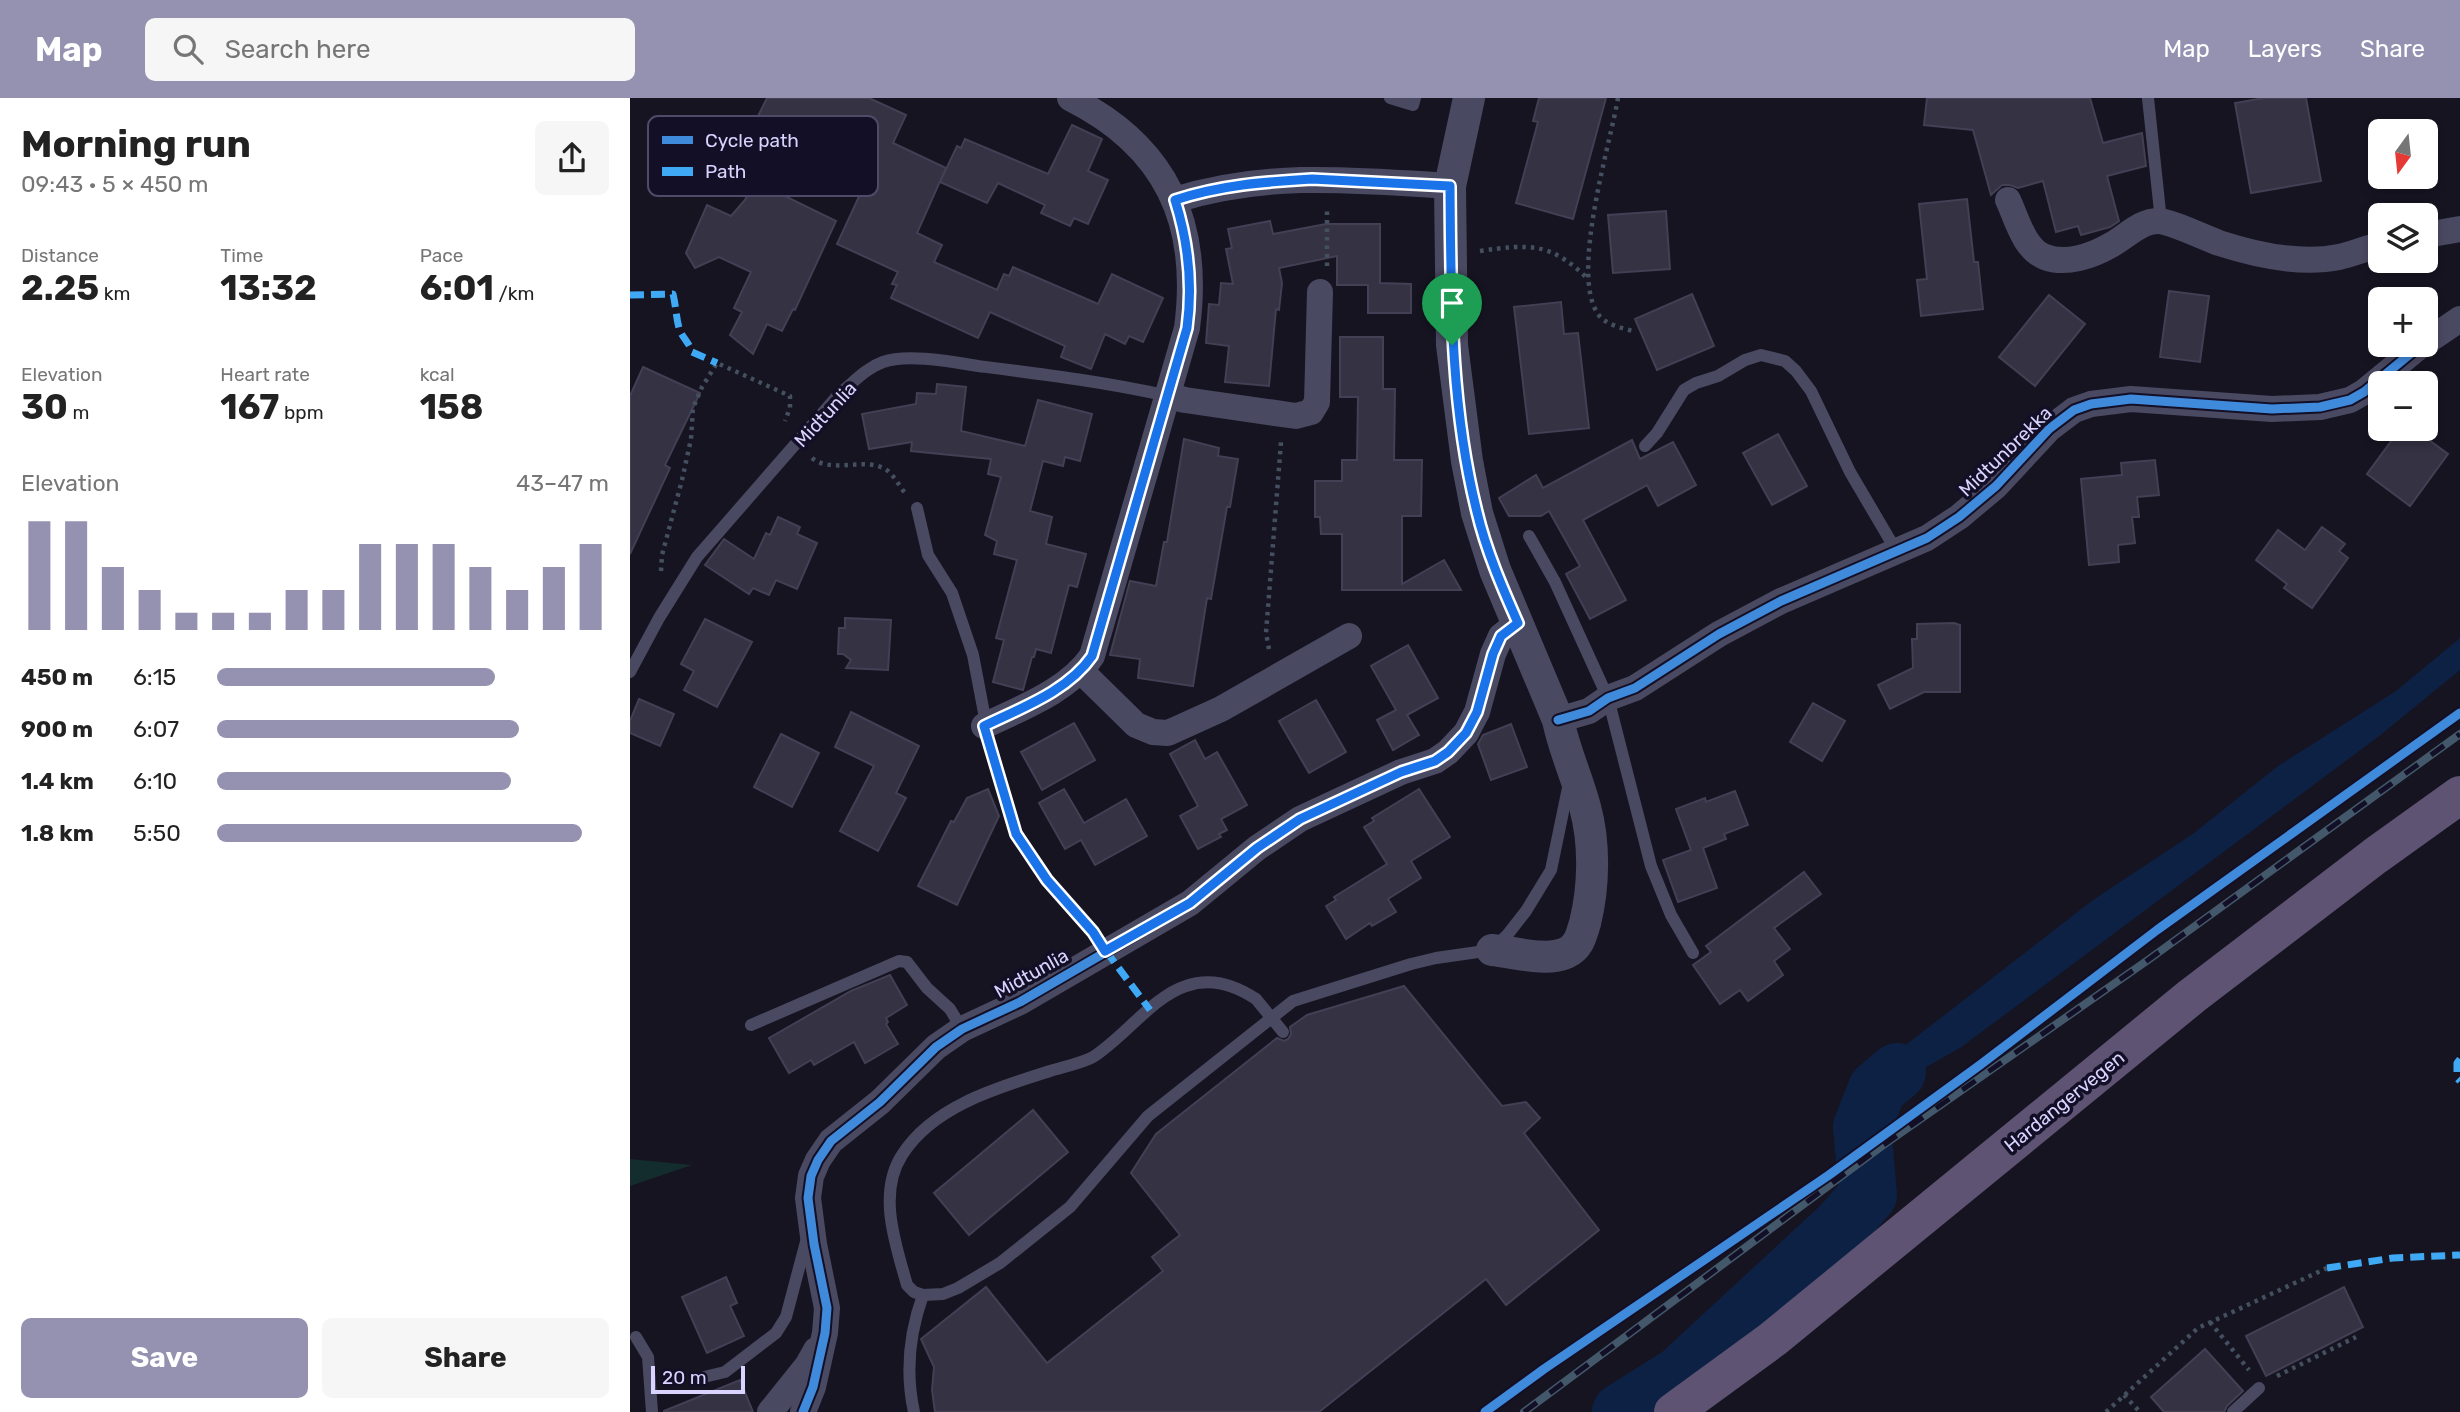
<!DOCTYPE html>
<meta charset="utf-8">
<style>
:root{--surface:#fff;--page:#f6f6f6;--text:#222;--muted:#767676;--accent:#9591b1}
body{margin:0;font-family:Rubik,sans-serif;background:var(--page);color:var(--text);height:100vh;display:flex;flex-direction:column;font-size:26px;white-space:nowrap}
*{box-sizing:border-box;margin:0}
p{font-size:23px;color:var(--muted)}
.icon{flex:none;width:38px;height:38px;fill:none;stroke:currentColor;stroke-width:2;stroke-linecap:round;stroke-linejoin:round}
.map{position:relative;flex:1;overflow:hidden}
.side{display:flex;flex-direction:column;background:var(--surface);width:630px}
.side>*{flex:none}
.needle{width:46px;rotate:195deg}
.buttons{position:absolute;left:1738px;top:21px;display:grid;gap:14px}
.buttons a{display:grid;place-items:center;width:70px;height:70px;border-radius:10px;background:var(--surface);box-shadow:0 4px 10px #0003;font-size:35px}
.scale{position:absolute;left:21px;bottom:18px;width:94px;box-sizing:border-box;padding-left:7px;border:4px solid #d9d4ff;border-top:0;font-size:19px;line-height:24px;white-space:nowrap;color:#d9d4ff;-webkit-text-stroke:5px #130f26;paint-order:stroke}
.pin{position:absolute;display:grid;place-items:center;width:60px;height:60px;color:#fff;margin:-72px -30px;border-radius:50% 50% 50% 0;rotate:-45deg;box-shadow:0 0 7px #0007}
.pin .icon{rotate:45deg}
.round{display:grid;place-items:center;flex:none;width:74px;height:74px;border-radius:10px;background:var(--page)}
.headline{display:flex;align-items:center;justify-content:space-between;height:119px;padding:0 21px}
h1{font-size:38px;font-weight:700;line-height:52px}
.metrics{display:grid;grid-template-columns:repeat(3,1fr);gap:10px;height:119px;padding:7px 21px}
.metrics div{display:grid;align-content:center}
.metrics b{font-size:35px;font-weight:700}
.metrics small{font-size:19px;font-weight:400}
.metrics p{font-size:19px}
.chart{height:196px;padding:14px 21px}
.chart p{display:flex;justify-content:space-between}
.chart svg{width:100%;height:126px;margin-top:7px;stroke:var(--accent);stroke-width:6}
.action{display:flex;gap:14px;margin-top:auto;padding:14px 21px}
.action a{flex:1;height:80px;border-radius:10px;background:var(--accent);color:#fff;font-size:28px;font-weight:700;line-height:80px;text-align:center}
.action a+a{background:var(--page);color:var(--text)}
ul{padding:0 21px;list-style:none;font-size:23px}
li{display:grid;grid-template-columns:112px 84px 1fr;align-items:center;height:52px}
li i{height:18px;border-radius:9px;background:var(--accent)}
header{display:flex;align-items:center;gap:42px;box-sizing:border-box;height:98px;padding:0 35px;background:var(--accent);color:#fff}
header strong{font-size:33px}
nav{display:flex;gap:38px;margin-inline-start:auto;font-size:24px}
.search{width:490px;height:63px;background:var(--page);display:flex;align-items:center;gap:18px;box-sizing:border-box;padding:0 24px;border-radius:10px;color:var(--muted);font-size:26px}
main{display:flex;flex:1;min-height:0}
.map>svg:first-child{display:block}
.green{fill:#132c2d}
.water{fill:#0d2144}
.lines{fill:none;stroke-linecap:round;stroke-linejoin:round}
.river{stroke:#0d2144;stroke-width:58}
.building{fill:#343243;stroke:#433f54;stroke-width:2}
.path{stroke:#44505f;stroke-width:4.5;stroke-dasharray:3.5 5;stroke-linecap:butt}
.service{stroke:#4a4962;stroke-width:12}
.minor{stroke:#4a4962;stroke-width:26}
.tertiary{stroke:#4a4962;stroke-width:32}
.primary{stroke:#5e5373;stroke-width:38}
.rail-casing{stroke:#43596b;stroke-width:8}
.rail{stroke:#130f26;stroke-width:5;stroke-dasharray:16;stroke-linecap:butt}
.service-bridge{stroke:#4a4962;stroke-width:12}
.quiet{stroke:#3fa9f5;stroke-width:7;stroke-dasharray:14 7;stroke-linecap:butt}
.cycleway-casing{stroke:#130f26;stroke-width:13}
.cycleway{stroke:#408adc;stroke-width:9}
.route-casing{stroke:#fff;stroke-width:14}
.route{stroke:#1a73e8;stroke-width:9}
.labels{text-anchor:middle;stroke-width:7;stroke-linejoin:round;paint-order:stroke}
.street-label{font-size:19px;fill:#d9d4ff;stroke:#130f26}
.key{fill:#130f26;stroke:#4e4a67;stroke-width:2}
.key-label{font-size:19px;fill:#d9d4ff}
</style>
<header>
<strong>Map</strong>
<div class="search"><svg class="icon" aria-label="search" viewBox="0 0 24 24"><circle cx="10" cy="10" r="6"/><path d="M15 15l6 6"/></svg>Search here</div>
<nav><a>Map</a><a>Layers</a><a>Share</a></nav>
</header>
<main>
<section class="side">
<div class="headline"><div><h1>Morning run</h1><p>09:43 · 5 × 450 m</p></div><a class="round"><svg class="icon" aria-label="share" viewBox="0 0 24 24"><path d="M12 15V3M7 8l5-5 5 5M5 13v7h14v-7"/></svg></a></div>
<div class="metrics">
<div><p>Distance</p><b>2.25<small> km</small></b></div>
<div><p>Time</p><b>13:32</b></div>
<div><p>Pace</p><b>6:01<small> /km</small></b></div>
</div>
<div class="metrics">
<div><p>Elevation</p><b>30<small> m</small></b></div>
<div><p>Heart rate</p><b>167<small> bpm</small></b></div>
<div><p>kcal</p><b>158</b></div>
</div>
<div class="chart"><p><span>Elevation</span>43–47 m</p>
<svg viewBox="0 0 160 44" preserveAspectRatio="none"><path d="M5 44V6M15 44V6M25 44V22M35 44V30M45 44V38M55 44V38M65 44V38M75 44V30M85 44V30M95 44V14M105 44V14M115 44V14M125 44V22M135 44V30M145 44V22M155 44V14"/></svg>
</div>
<ul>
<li><b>450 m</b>6:15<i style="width:71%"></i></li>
<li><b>900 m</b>6:07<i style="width:77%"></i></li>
<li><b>1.4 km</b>6:10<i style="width:75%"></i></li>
<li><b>1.8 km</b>5:50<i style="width:93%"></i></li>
</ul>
<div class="action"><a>Save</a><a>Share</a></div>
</section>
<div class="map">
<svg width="1830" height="1314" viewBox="0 0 1830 1314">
<rect width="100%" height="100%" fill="#161421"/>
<polygon class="green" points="0,1061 62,1067 0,1088"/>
<polygon class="water" points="1830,540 1830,572 1748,639 1330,950 1273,982 1252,1006 1243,1033 1220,1049 1224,996 1255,963 1463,802 1564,735 1648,668 1766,593"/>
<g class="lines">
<polyline class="river" points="991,1314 1050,1277 1211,1128 1238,1097 1232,1029 1247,991 1267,974"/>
</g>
<g class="building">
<polygon points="137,0 239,0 276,17 263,45 316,70 287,135 312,147 304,164 367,192 374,176 379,178 383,169 468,206 482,176 533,200 513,244 499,238 495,246 475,236 461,271 431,259 435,248 360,214 348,240 261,200 267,187 262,186 268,174 207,146 239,77 125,24"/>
<polygon points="909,0 976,0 943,121 886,105 908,24 903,23"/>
<polygon points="1297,0 1460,0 1473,45 1512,35 1516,68 1477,78 1489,123 1480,129 1451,137 1448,128 1426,134 1413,83 1388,90 1380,87 1372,87 1361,97 1343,32 1294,27"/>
<polygon points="1634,0 1676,0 1691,83 1621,95 1605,5"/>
<polygon points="442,27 472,41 458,73 478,82 458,126 444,120 440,128 411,115 415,107 368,85 357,105 310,84 327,48 331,50 335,41 418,76"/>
<polygon points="124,83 206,123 165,212 163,211 152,233 137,226 123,256 100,237 112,214 104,210 121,174 89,159 65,170 56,155 77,107 101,118 115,102"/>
<polygon points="1337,101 1344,164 1348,164 1353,211 1291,218 1287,182 1297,181 1289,106"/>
<polygon points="1036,113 1040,171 983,175 978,117"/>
<polygon points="640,123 643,136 696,126 750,126 750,185 781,186 781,215 738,215 738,187 707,187 707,158 649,170 652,185 649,212 646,211 639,288 595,284 599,248 576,245 579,206 589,207 591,185 603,186 596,151 602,150 598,131"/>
<polygon points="1539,193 1579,198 1570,264 1530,259"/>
<polygon points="1062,196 1084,248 1027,272 1005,221"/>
<polygon points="1419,197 1455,226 1405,288 1369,259"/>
<polygon points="931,204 934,236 948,235 959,330 899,336 884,209"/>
<polygon points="710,239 753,239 753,291 765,291 764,362 792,362 791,418 772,418 772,486 814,462 831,492 712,492 712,436 691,436 690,419 685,419 685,383 712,383 712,362 727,362 728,299 710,299"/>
<polygon points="13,269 70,295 35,367 40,370 0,456 0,298"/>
<polygon points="307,286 336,289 331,333 395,348 408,302 462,316 450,363 435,359 433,368 413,363 400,413 422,419 416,446 456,456 447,489 439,487 421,555 406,551 404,559 402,559 393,592 363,584 374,542 366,540 387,462 364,456 367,443 355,437 371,379 358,376 361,361 281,353 282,344 239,351 232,316 286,306 287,295 306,296"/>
<polygon points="1770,331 1784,331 1818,356 1780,408 1737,376"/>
<polygon points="1148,336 1177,388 1142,407 1113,355"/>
<polygon points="554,341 589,350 588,358 608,361 600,409 597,409 581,501 577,500 563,588 508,580 510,561 480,557 500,483 526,488 534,444 537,444"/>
<polygon points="1002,342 1010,361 1043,344 1066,387 1028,408 1017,387 953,422 996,502 960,521 936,476 950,468 919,413 911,418 879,418 869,400 906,377 913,390"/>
<polygon points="1525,362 1529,397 1507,399 1509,419 1502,419 1505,445 1488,447 1489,464 1459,467 1451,381 1492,377 1491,365"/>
<polygon points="148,419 170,429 167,436 187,445 167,491 146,482 139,497 123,490 119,496 75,467 94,441 124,461 136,435 140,437"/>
<polygon points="1692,429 1715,446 1709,453 1718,460 1682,510 1654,490 1657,486 1626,462 1648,432 1675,452"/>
<polygon points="215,520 261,522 258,572 216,570 221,562 213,556 208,556 209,530 215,530"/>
<polygon points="75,521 122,544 87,609 54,592 64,573 51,566"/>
<polygon points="1324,525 1330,527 1330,594 1294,594 1260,611 1248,587 1283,570 1282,541 1287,541 1287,526"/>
<polygon points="778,547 808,600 777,617 789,637 763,652 747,622 766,612 741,568"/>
<polygon points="9,601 44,616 30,648 0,635 0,623"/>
<polygon points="686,602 716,654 679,675 649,623"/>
<polygon points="1183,605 1215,623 1192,663 1160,644"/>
<polygon points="221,614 289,648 266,695 276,700 248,753 210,733 244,668 205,649"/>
<polygon points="444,625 465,662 412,692 391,654"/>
<polygon points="881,626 897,669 861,682 848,646 853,637"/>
<polygon points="151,636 189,655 162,709 124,689"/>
<polygon points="565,642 575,661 587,654 617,707 591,721 597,732 589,736 591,739 568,751 550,718 568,708 540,656"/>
<polygon points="358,691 369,718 327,807 288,788 321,723 324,724 337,700"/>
<polygon points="434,691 454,725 496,701 517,738 465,767 451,742 435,751 409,705"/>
<polygon points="789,691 820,739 781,763 791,780 758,801 766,814 742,828 740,825 716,841 696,808 706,802 704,799 757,766 734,729 744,723 742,720"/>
<polygon points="1105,693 1118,727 1094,736 1096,741 1073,750 1087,790 1048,804 1033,762 1061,752 1046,711 1075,700 1076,704"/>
<polygon points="1174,774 1191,796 1144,830 1160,851 1144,863 1153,877 1118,903 1110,892 1090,906 1063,867 1081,854 1076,848"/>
<polygon points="260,877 277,907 256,920 258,924 256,926 268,946 235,965 224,944 184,967 181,962 159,975 139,940 221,893"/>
<polygon points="774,888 872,1008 896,1004 910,1020 894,1035 969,1132 876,1207 856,1181 689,1314 305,1314 302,1292 304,1269 291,1241 356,1189 417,1265 533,1173 522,1159 550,1137 501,1075 526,1036 647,940 654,943 658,941 661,936 660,929 677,917"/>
<polygon points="403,1012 438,1054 339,1137 304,1095"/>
<polygon points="96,1179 107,1205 100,1208 114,1238 77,1255 52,1199"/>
<polygon points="1714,1189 1733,1229 1636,1278 1616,1238"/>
<polygon points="1575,1251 1613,1293 1597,1308 1594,1314 1534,1314 1521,1299"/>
<polygon points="110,1282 123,1314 34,1314 34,1313"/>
</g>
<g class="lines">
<g class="path">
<path d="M988 0C980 47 940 176 968 216 975 227 993 230 1006 234"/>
<path d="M850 153C899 146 920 144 957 180"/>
<polyline points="697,168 697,110"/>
<path d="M182 360C203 377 237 357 258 373 265 379 270 389 275 395"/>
<polyline points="31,473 32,457 52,382 61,341 63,310 72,289 87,265 160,298 160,310 155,323"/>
<polyline points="639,551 636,535 651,344"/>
<polyline points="1580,1224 1619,1272"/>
<polyline points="1647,1278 1726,1239"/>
<polyline points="1494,1297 1510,1314"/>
<polyline points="855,1314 914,1271 1199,1077 1350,967 1527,832 1830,615"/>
<polyline points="1476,1314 1568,1230 1697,1170"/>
</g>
<g class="service">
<polyline points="760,0 783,7 785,0"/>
<polyline points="1518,0 1531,123"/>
<polyline points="1015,348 1027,335 1054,292 1066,285 1088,278 1115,262 1131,257 1155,263 1166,273 1181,293 1220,374 1267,454"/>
<polyline points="287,410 298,457 322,495 343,557 354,615 354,628 386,736 417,781 463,834 476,853"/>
<polyline points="899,438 925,484 978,600 1021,768 1041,817 1063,855"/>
<path d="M0 574 29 520 67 459 210 295C224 284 236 270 253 264 277 255 323 264 348 268 411 276 476 284 538 298"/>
<path d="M626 901C605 887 581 879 556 888 524 898 493 940 463 959 450 966 432 969 417 974 366 990 302 1009 272 1057 247 1096 266 1147 277 1187L284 1194 293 1197 313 1196 328 1190 370 1165 440 1109 518 1018 663 903 781 866 806 860 862 852 878 836 896 813 921 772 939 685"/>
<polyline points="121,927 269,863 277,864 297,890 320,911 332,931"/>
<polyline points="6,1239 18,1259 22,1314"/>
<polyline points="74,1279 95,1274 146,1235 156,1219 177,1140"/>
<path d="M284 1314C275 1273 279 1236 293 1197"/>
<polyline points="1603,1314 1629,1290"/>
</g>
<g class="minor">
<path d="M545 102C636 73 726 82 820 88"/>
<path d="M1378 102C1387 121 1394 151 1415 159 1436 167 1462 158 1481 147 1496 139 1510 123 1528 123 1540 123 1575 140 1589 145 1626 157 1670 167 1709 159 1723 156 1736 150 1750 147"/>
<polyline points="1796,137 1830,131"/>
<polyline points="1796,244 1830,221"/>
<polyline points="538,298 555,302 666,318 681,314 687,304 690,194"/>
<polyline points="451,573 506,627 523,634 538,635 591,611 719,538"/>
<polyline points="928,622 959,613 978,600 1005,590 1089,536 1151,503 1297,440 1329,419 1366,388 1419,331 1444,312 1461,306 1501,301 1642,311 1690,309 1720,302 1734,294 1791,247"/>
<path d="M354 628C391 610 438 593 462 558L557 230C571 124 536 48 440 0"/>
<polyline points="140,1314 177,1268 186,1252"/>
<polyline points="173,1314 183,1289 195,1235 197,1210 184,1146 178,1100 181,1078 188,1062 201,1043 250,1004 306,949 332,931 390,904 560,805 627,750 670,721 771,674 805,663 818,654 836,635 847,614 863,556 871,538 888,525"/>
</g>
<path class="tertiary" d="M839 0 820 88 822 247 837 363 847 415 865 472 928 622C934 652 947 679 955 709 965 745 964 789 955 825 951 838 949 849 936 855 915 864 884 854 862 852"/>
<polyline class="primary" points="1043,1314 1143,1241 1562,898 1745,758 1830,697"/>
<g class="rail-casing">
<polyline id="rail" points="894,1314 1252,1048 1518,862 1830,636"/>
</g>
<use href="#rail" class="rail"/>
<polyline class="service-bridge" points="626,901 653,934"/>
<g class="quiet">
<path d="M0 197 43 196C46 208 46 219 49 230 51 238 59 244 62 254L87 265"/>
<polyline points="476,853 520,912"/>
<polyline points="1830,961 1827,965 1827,980 1830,983"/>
<polyline points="1697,1170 1763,1160 1830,1157"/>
</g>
<g class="cycleway-casing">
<g id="cycleway">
<polyline points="928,622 959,613 978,600 1005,590 1089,536 1151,503 1297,440 1329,419 1366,388 1419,331 1444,312 1461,306 1501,301 1642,311 1690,309 1720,302 1734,294 1791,247"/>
<polyline points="173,1314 183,1289 195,1235 197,1210 184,1146 178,1100 181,1078 188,1062 201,1043 250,1004 306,949 332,931 390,904 560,805 627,750 670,721 771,674 805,663 818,654 836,635 847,614 863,556 871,538 888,525"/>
<polyline points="855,1314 914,1271 1199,1077 1350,967 1527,832 1830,615"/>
</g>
</g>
<use href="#cycleway" class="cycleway"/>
</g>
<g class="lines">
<g class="route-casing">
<path id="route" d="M682 81 820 88C821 197 820 307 847 414 856 452 872 489 888 525L871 538 863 556 847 614 836 635 818 654 805 663 771 674 670 721 627 750 560 805 475 853 463 834 417 782 386 736 354 628C391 610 438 593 462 558L557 230C563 186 558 143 545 102 591 87 633 84 682 81Z"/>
</g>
<use href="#route" class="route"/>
</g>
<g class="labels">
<g class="street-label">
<text transform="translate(195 316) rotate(-47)" y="7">Midtunlia</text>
<text transform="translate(1375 353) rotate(-44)" y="7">Midtunbrekka</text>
<text transform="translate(401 875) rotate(-29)" y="7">Midtunlia</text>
<text transform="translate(1434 1003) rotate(-39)" y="7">Hardangervegen</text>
</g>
</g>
<rect x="18" y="18" width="230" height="80" rx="10" class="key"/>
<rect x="32" y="38" width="31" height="8" fill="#408adc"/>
<rect x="32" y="69" width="31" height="9" fill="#3fa9f5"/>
<g class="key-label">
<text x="75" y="49">Cycle path</text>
<text x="75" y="80">Path</text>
</g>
</svg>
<div class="buttons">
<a><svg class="needle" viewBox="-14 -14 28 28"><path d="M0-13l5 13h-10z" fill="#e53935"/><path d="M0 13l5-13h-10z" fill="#767676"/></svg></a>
<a><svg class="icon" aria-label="layers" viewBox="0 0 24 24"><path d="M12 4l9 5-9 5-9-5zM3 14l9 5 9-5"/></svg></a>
<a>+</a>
<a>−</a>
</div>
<div class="scale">20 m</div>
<div class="pin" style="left:822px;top:247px;background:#1e9e55"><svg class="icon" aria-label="arrive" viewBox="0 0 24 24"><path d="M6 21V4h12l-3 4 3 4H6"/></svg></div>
</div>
</main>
